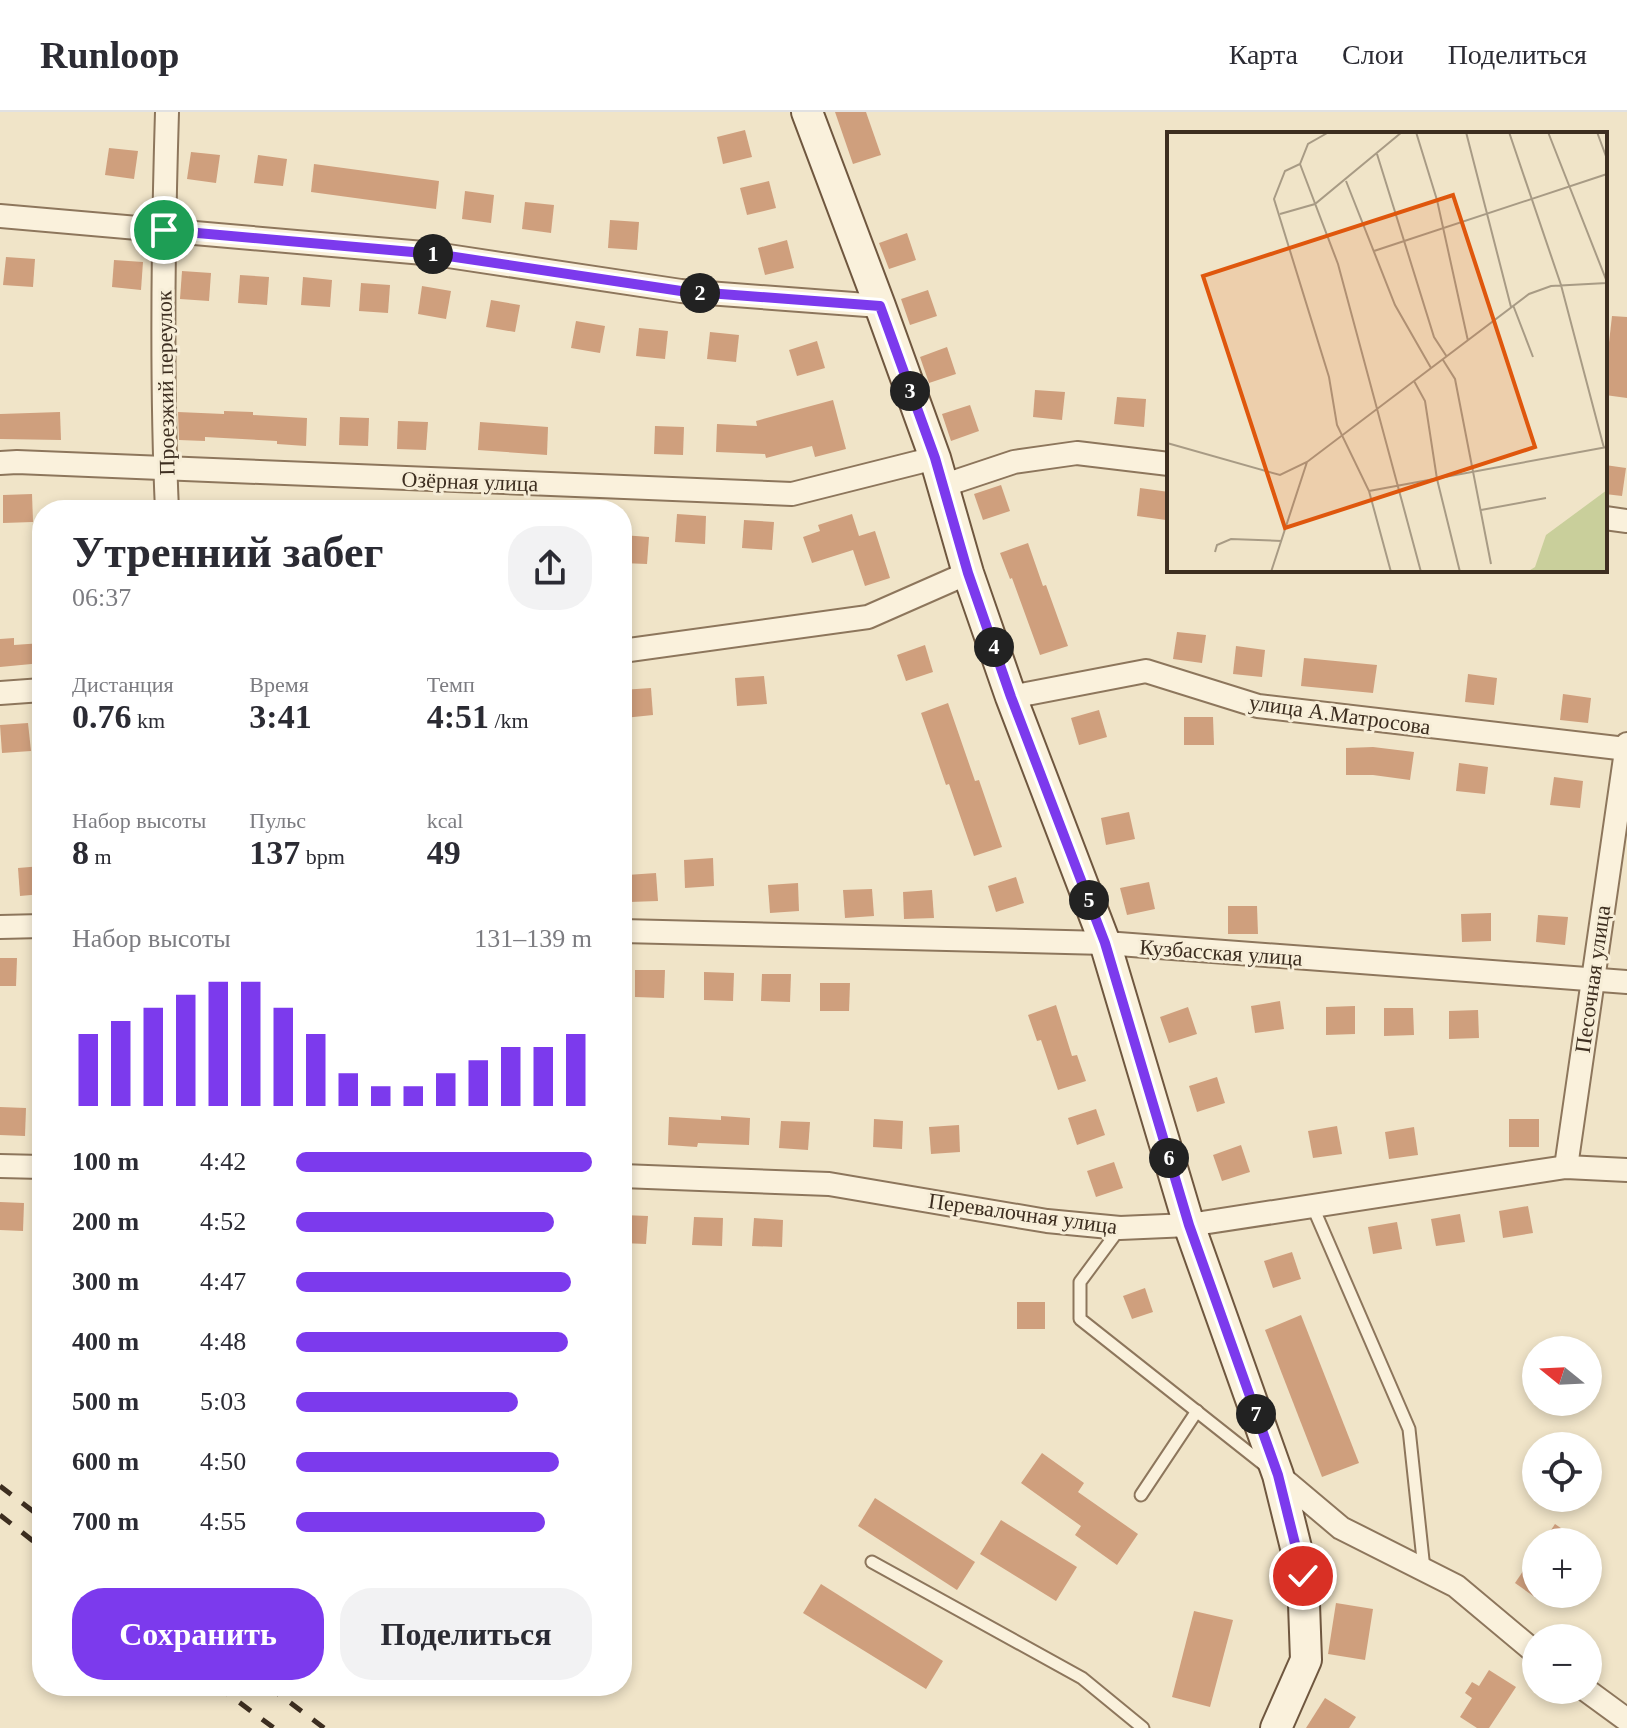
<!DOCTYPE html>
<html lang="ru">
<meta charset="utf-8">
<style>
:root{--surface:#fff;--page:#f2f2f3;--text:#2b2b33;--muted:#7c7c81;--line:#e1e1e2;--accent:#7c3aed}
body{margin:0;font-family:"Times New Roman",serif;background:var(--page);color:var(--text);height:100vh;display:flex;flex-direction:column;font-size:30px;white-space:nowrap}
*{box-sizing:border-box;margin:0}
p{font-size:26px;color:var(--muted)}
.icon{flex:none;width:44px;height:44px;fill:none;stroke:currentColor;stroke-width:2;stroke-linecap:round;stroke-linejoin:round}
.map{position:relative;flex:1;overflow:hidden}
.side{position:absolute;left:32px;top:388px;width:600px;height:1196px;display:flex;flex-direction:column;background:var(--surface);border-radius:32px;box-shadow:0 4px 12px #0003}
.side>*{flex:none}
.needle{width:52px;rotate:288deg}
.fabs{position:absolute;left:1522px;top:1224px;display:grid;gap:16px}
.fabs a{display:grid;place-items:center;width:80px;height:80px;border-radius:50%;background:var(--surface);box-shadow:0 4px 12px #0003;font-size:40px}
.pin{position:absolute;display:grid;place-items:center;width:68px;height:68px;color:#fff;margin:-34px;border:4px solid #fff;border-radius:50%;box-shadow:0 2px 8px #0007}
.km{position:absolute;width:40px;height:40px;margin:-20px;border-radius:50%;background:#222;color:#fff;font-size:22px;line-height:40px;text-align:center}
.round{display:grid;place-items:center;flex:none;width:84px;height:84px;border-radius:32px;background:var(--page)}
.overview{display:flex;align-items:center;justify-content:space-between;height:136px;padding:0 40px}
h1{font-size:44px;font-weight:700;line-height:60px}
.figures{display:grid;grid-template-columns:repeat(3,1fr);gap:12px;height:136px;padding:8px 40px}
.figures div{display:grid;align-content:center}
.figures b{font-size:34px;font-weight:700}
.figures small{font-size:22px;font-weight:400}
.figures p{font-size:22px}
.chart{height:224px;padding:16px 40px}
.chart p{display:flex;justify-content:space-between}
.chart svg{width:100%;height:144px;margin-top:8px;stroke:var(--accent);stroke-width:6}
.primary-button{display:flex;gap:16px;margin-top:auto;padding:16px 40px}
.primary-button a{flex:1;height:92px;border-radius:32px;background:var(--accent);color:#fff;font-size:32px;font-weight:700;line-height:92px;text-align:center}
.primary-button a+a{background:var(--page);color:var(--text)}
ul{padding:0 40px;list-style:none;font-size:26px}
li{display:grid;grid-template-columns:128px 96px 1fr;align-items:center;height:60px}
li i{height:20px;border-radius:10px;background:var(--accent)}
header{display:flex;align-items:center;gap:48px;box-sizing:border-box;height:112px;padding:0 40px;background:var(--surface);border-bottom:2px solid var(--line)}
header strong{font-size:38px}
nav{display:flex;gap:44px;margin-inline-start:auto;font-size:28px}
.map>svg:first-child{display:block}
.building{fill:#cf9f7d}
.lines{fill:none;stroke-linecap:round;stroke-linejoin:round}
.service-casing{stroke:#8d765c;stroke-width:15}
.minor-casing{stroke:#8d765c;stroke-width:26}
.secondary-casing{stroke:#6f573f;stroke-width:34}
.service{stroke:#faf1dc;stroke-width:11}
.minor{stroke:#faf1dc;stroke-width:22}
.secondary{stroke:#faf1dc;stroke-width:30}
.rail{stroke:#3d2e20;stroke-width:5;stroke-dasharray:14 14;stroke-linecap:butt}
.route-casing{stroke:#fff;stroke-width:16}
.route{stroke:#7c3aed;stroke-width:10}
.labels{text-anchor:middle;stroke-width:6;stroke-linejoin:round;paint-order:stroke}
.street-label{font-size:22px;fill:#3d2e20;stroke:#f7eed8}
.inset-road{fill:none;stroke:#a89b85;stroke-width:2}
.view{fill:#df570d;fill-opacity:0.15;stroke:#df570d;stroke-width:4}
.inset-edge{fill:none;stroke:#3d2e20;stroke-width:4}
</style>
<header>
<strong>Runloop</strong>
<nav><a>Карта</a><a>Слои</a><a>Поделиться</a></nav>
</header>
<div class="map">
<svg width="1627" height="1616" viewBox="0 0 1627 1616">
<rect width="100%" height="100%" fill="#f0e4c8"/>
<g class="building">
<polygon points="835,0 866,0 881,43 853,52"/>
<polygon points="745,18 752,45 723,52 717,25"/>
<polygon points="109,36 138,39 134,67 105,63"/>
<polygon points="191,40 220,43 216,71 187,67"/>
<polygon points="258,43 287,47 283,74 254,71"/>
<polygon points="314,52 439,69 436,97 311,80"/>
<polygon points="769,69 776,96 747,103 740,76"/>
<polygon points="465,79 494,83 491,111 462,107"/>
<polygon points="525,90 554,93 551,121 522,117"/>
<polygon points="610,108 639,110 637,138 608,136"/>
<polygon points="907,121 916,148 889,157 879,131"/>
<polygon points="787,128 794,156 765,163 758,136"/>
<polygon points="6,145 35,147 33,175 3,173"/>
<polygon points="114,148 143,150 141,178 112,175"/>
<polygon points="182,159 211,161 209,189 180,187"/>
<polygon points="240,163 269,165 267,193 238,191"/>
<polygon points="303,165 332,168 330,195 301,193"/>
<polygon points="361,171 390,173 388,201 359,199"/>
<polygon points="422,174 451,179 446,207 418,202"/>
<polygon points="928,178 937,204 910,213 901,187"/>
<polygon points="491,188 520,193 515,220 486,215"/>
<polygon points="1612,204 1627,205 1627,286 1605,283 1605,266"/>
<polygon points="576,209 605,214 600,241 571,236"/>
<polygon points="639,216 668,219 665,247 636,244"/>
<polygon points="710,220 739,223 736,250 707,247"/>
<polygon points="817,229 825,256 797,264 789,238"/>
<polygon points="947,235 956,262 929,271 920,245"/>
<polygon points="1035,278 1065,280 1062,308 1033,305"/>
<polygon points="1117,285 1146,287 1144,315 1114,312"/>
<polygon points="833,288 846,337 815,345 812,334 766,346 765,342 716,340 717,312 757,314 756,309"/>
<polygon points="970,293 979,319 951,329 942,302"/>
<polygon points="224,299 253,300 253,303 307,306 306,334 277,332 277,329 205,325 205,329 179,328 178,300 224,302"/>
<polygon points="60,300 61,328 0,327 0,302"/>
<polygon points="340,305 369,306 368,334 339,333"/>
<polygon points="398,309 428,310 426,338 397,337"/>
<polygon points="480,310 548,315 547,343 478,338"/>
<polygon points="655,314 684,315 683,343 654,342"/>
<polygon points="1605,353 1626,356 1622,384 1605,382"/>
<polygon points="1001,373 1010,399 983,408 974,382"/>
<polygon points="1140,376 1169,380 1166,408 1137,404"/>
<polygon points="32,382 33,410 3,411 3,383"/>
<polygon points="677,402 706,404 705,432 675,430"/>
<polygon points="852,402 859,424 875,419 890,466 865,474 853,438 812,451 803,425 820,419 818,413"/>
<polygon points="744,408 774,410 772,438 742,436"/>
<polygon points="622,423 649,425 647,452 622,451"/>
<polygon points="1028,431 1043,474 1046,473 1068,534 1040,543 1012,466 1010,467 1000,441"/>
<polygon points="1177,520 1206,523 1202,551 1173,547"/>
<polygon points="14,526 14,533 42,531 42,551 0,555 0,527"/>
<polygon points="925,533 933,560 906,569 897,543"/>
<polygon points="1236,534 1265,538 1262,565 1233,562"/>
<polygon points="1304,546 1377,553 1373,581 1301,574"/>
<polygon points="1468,562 1497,566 1494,593 1465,590"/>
<polygon points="764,564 767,592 737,594 735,566"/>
<polygon points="651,576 653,603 624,606 622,578"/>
<polygon points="1563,582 1591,586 1588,611 1560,608"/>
<polygon points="948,591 975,669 979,668 1002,735 974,744 949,672 946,673 921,601"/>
<polygon points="1099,598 1107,625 1079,633 1071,606"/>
<polygon points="1184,605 1213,605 1214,633 1184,633"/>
<polygon points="28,611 31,639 2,641 0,613"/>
<polygon points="1373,635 1414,640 1410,668 1373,663 1346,663 1346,636"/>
<polygon points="1459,651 1488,655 1485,682 1456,679"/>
<polygon points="1554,665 1583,669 1580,696 1550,693"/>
<polygon points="1129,700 1135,727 1106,733 1101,706"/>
<polygon points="713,746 714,774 685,776 684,748"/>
<polygon points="42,754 42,782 20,784 18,756"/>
<polygon points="656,761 658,789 629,790 627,763"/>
<polygon points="1016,765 1024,791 996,800 988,774"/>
<polygon points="1149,770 1155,797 1127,803 1120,776"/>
<polygon points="798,771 799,799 770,801 768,773"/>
<polygon points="872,777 874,804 845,806 843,778"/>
<polygon points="932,778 934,806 904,807 903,780"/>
<polygon points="1228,794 1257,794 1258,822 1228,822"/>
<polygon points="1491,801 1491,829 1462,830 1461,802"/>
<polygon points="1538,803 1568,805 1565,833 1536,830"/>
<polygon points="0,846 17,846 16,874 0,874"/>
<polygon points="635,858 665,858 664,886 635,885"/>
<polygon points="704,860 734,861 733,889 704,888"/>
<polygon points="762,862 791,862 790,890 761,889"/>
<polygon points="820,871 850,871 849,899 820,899"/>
<polygon points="1280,889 1284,917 1255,921 1251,894"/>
<polygon points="1056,893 1072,944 1077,943 1086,969 1058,978 1041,928 1037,929 1028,903"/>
<polygon points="1355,894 1355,922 1326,923 1326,895"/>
<polygon points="1188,895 1197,922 1169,931 1160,905"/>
<polygon points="1384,896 1413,896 1414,923 1384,924"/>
<polygon points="1478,898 1479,926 1449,927 1449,899"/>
<polygon points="1217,965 1225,991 1197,1000 1189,974"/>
<polygon points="0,995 26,996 25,1024 0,1023"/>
<polygon points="1096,997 1105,1023 1077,1033 1068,1006"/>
<polygon points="721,1004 750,1006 749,1033 698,1031 697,1035 668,1033 669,1005 721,1008"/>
<polygon points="874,1007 903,1009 902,1037 873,1035"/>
<rect x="1509" y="1007" width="30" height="28"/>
<polygon points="781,1009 810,1010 808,1038 779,1036"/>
<polygon points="959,1013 960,1040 931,1042 929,1015"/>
<polygon points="1337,1014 1342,1042 1313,1046 1308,1019"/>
<polygon points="1414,1015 1418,1043 1389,1047 1385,1020"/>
<polygon points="1241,1033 1250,1060 1222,1069 1213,1043"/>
<polygon points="1114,1050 1123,1076 1096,1085 1087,1059"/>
<polygon points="0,1090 24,1091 23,1119 0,1118"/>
<polygon points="1528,1094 1533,1121 1503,1126 1499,1099"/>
<polygon points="1460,1102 1465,1130 1436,1134 1431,1107"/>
<polygon points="622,1103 648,1104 646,1132 622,1131"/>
<polygon points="694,1105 723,1106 722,1134 692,1133"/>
<polygon points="754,1106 783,1108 782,1135 752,1134"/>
<polygon points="1397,1110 1402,1137 1373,1142 1368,1115"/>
<polygon points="1292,1140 1301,1167 1273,1176 1264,1149"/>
<polygon points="1145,1176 1153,1200 1132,1207 1123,1184"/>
<rect x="1017" y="1190" width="28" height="27"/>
<polygon points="1301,1203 1359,1351 1322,1365 1265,1218"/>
<polygon points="1042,1341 1084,1371 1078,1380 1138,1422 1117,1453 1075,1423 1081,1414 1021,1371"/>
<polygon points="875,1386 975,1450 957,1478 858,1414"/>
<polygon points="1001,1408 1077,1455 1056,1489 980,1442"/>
<polygon points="1555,1412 1581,1430 1543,1430"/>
<polygon points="1536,1440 1536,1486 1515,1471"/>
<polygon points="821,1472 943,1549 926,1577 803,1501"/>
<polygon points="1336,1491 1373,1497 1365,1548 1328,1542"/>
<polygon points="1194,1499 1233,1508 1210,1595 1172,1585"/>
<polygon points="1489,1558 1516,1575 1489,1616 1477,1616 1460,1605 1472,1586 1465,1581 1472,1570 1479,1574"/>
<polygon points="1325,1586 1356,1605 1349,1616 1306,1616"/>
</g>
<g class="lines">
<g class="service-casing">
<g id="service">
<polyline points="1312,1093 1409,1317 1424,1457"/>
<polyline points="1120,1116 1080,1170 1080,1207 1267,1355"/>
<polyline points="1141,1383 1197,1299"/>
<polyline points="872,1450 1082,1566 1143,1616"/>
</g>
</g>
<g class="minor-casing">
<g id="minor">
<path d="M167 0C163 132 161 266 167 398"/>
<polyline points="0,104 435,142 681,179 880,194"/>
<polyline points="0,351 17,350 792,382 935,346"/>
<polyline points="942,374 1014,350 1077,341 1169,352"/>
<polyline points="1605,406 1627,409"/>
<polyline points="622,539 868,505 968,461"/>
<polyline points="0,581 42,578"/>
<polyline points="1011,585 1146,559 1258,594 1627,637"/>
<polyline points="0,815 42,814"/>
<polyline points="622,819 1105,831 1627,870"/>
<polyline points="0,1054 42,1055"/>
<polyline points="1566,1055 1627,632"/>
<polyline points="622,1064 829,1072 1047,1109 1120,1116 1189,1113 1566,1055 1627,1058"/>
<polyline points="1278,1363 1341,1416 1456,1474 1536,1541"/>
<polyline points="1586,1578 1627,1608"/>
</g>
</g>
<g class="secondary-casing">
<polyline id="secondary" points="807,0 880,194 935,346 968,461 1011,585 1105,831 1189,1113 1278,1363 1303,1464 1306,1548 1276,1616"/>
</g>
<use href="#service" class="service"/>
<use href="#minor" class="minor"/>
<use href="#secondary" class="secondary"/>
<g class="rail">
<polyline points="0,1374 42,1406"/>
<polyline points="0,1403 42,1436"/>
<polyline points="217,1574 274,1616"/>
<polyline points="268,1574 324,1616"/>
</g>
</g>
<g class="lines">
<g class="route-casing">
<polyline id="route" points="164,118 435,142 681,179 880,194 935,346 968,461 1011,585 1105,831 1189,1113 1278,1363 1303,1464"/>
</g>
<use href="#route" class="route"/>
</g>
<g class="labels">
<g class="street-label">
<text transform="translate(165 271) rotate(-91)" y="8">Проезжий переулок</text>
<text transform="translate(470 369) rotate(2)" y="8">Озёрная улица</text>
<text transform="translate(1340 602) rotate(8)" y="8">улица А.Матросова</text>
<text transform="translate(1221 840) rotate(4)" y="8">Кузбасская улица</text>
<text transform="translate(1592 867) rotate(-82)" y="8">Песочная улица</text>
<text transform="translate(1023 1101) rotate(8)" y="8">Перевалочная улица</text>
</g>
</g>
<g transform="translate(1167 20)">
<rect width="440" height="440" fill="#f0e4c8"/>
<path d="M440 358V440H360L368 435 379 403Z" fill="#c9cf9b"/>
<path class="inset-road" d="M162 0 141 12 133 32 118 39 107 67 162 245 170 293 202 359 224 440M249 0 270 68 301 209M299 0 344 175M342 0 394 153 437 316M381 0 440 150M430 0 440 27M210 22 267 205 280 225M133 32 171 132 254 440M179 49 228 173 264 236M113 82 148 72 235 0M207 119 440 42M346 173 366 225M276 228 288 247 324 432M247 249 258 269 270 347 293 440M0 311 113 343 140 330 362 162 384 154 440 151M202 359 440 315M314 378 379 366M48 420 50 413 64 407 115 409M104 440 140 330"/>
<path class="view" d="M286 63 368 315 118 396 36 144Z"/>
<rect width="440" height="440" class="inset-edge"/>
</g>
</svg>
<div class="fabs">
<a><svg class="needle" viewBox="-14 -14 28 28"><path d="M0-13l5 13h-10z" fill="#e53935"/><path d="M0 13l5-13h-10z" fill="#7c7c81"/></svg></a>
<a><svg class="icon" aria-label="locate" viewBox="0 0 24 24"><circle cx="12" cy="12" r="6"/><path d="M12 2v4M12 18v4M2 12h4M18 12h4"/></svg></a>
<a>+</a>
<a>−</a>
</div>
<div class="pin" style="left:164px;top:118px;background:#1e9e55"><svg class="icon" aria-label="arrive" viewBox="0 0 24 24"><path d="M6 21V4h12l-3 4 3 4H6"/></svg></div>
<div class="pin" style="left:1303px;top:1464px;background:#d93025"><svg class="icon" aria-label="check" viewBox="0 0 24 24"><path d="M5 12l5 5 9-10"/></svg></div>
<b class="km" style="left:433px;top:142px">1</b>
<b class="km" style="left:700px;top:181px">2</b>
<b class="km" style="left:910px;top:279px">3</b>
<b class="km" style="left:994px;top:535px">4</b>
<b class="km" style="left:1089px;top:788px">5</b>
<b class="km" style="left:1169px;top:1046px">6</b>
<b class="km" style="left:1256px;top:1302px">7</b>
<section class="side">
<div class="overview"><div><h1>Утренний забег</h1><p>06:37</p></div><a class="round"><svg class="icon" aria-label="share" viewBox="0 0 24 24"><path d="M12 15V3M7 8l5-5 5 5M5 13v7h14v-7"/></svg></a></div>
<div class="figures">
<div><p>Дистанция</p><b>0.76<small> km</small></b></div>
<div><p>Время</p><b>3:41</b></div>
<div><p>Темп</p><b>4:51<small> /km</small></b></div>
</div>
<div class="figures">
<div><p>Набор высоты</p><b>8<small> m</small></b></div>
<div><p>Пульс</p><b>137<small> bpm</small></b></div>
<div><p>kcal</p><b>49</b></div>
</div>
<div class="chart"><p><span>Набор высоты</span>131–139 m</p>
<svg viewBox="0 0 160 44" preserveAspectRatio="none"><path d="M5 44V22M15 44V18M25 44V14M35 44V10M45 44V6M55 44V6M65 44V14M75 44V22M85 44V34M95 44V38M105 44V38M115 44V34M125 44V30M135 44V26M145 44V26M155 44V22"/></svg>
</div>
<ul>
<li><b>100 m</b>4:42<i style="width:100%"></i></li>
<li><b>200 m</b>4:52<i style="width:87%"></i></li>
<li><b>300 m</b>4:47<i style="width:93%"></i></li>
<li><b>400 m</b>4:48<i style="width:92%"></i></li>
<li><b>500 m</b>5:03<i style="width:75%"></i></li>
<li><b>600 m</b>4:50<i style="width:89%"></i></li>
<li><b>700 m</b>4:55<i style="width:84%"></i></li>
</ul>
<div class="primary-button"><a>Сохранить</a><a>Поделиться</a></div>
</section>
</div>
